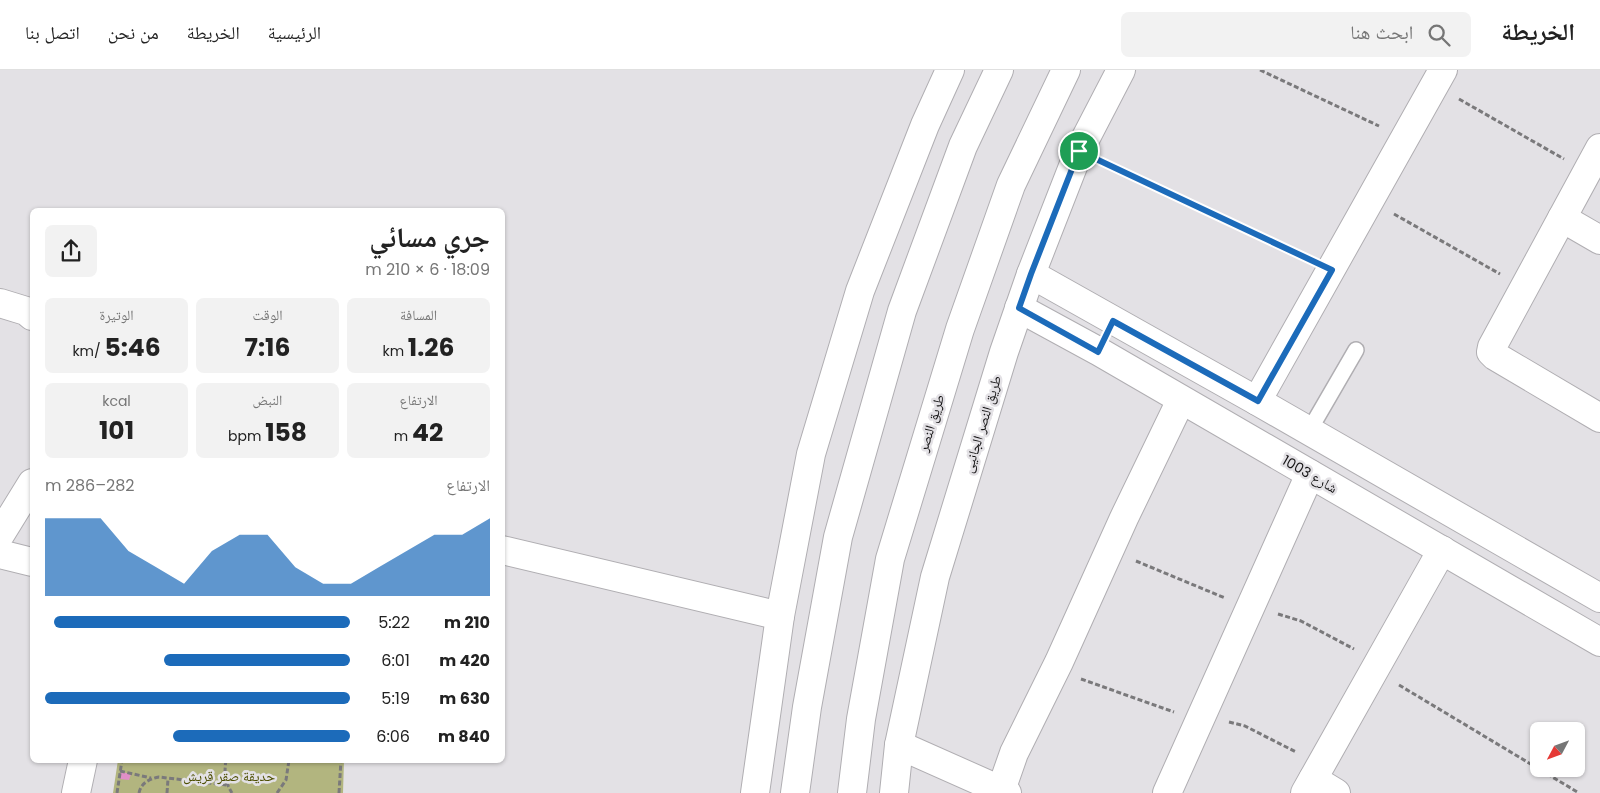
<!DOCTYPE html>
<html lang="ar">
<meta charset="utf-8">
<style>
:root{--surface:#fff;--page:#f2f2f2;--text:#222;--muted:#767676;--line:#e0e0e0;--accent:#1c6bba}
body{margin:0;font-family:Poppins,"Noto Naskh Arabic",sans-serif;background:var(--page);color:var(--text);direction:rtl;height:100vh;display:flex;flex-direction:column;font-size:19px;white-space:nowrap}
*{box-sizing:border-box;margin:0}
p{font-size:16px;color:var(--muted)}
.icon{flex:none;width:28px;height:28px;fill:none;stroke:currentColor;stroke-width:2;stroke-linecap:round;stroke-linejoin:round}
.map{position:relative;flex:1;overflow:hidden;direction:ltr}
.drawer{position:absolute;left:30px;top:138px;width:475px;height:555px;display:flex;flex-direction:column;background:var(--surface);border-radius:8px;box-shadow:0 1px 4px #0004;direction:rtl}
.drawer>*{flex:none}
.needle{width:32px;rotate:229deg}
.fabs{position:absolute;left:1530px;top:652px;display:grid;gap:10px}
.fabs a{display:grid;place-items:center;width:55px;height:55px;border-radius:8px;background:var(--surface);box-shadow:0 1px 4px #0004;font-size:25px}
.pin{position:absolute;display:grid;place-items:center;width:42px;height:42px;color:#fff;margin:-21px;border:2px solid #fff;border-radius:50%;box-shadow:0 1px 5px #0007}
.round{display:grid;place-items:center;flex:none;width:52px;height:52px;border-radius:8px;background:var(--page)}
.headline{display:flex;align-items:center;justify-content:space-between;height:85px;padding:0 15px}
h1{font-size:28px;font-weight:700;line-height:38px}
.stats{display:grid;grid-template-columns:repeat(3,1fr);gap:8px;height:85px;padding:5px 15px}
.stats div{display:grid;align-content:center;border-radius:8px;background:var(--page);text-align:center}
.stats b{font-size:25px;font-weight:700}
.stats small{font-size:14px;font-weight:400}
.stats p{font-size:14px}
.chart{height:140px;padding:10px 15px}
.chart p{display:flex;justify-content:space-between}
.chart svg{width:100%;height:90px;margin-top:5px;fill:var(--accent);opacity:.7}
ul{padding:0 15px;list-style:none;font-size:16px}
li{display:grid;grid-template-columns:80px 60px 1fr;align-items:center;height:38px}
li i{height:12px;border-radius:6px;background:var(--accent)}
header{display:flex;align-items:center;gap:30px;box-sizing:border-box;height:70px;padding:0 25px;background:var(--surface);border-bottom:1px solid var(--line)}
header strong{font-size:24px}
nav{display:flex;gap:28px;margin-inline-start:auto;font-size:18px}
.search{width:350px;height:45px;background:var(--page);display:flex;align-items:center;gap:12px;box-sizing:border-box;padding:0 18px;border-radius:8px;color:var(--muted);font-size:19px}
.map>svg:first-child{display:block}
.green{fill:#b2b57f}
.building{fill:#e08fc7}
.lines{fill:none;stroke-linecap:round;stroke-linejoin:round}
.lane-casing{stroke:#b0aeb2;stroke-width:18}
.street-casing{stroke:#b0aeb2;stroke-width:30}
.secondary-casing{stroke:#b0aeb2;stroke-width:30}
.highway-casing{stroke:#b0aeb2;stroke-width:30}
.path{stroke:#7a797b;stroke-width:3;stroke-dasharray:5 2.5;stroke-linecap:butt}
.lane{stroke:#fff;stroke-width:15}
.street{stroke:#fff;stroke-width:28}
.secondary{stroke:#fff;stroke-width:28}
.highway{stroke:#fff;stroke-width:28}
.route-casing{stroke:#fff;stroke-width:10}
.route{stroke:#1c6bba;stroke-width:6}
.labels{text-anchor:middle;stroke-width:5;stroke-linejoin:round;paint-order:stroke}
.street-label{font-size:14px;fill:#171617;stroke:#e3e1e5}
.park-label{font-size:14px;fill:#4c4e00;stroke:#e3e1e5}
</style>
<header>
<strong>الخريطة</strong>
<div class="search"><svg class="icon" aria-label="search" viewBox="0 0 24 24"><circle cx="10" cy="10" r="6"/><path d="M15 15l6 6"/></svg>ابحث هنا</div>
<nav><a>الرئيسية</a><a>الخريطة</a><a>من نحن</a><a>اتصل بنا</a></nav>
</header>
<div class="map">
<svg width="1600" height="723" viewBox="0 0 1600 723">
<rect width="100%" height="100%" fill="#e3e1e5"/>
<polygon class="green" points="118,690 344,690 343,723 113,723"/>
<polygon class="building" points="121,702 131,704 129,710 120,709"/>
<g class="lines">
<g class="lane-casing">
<polyline id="lane" points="1309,361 1356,280"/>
</g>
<g class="street-casing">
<g id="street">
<polyline points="1600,78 1492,277 1491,282 1495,286 1600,348"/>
<polyline points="1562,148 1600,170"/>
<polyline points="1031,204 1257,331 1600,528"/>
<polyline points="0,233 26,241 32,246"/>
<polyline points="1019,238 1098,281 1600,572"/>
<polyline points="1257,331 1443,0"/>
<polyline points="0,465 32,413"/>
<polyline points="502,480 780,546"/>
<polyline points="0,484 32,492"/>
<polyline points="899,675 1007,723"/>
<polyline points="1313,709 1336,723"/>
<polyline points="76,723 83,690"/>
<polyline points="1000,723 1014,683 1059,592 1124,448 1181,330"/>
<polyline points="1167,723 1310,404"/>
<polyline points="1305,723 1442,480"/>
</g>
</g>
<g class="secondary-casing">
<g id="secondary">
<polyline points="755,723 780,546 811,384 860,221 925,55 950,0"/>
<polyline points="894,723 899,675 935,507 1004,282 1031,204 1079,81 1121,0"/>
</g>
</g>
<g class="highway-casing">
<g id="highway">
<polyline points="795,723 807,637 838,467 902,241 963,76 999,0"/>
<polyline points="852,723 861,649 890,489 960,259 1011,115 1066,0"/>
</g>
</g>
<g class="path">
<polyline points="1260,0 1379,56"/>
<polyline points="1459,29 1564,89"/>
<polyline points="1103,93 1306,188"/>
<polyline points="1394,144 1500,204"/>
<polyline points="1136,491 1225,528"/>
<polyline points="1278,544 1301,551 1354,579"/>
<polyline points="1081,609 1174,642"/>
<polyline points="1399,615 1579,723"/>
<polyline points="1229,652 1245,656 1296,682"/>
<path d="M226 690C224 703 225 712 232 723"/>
<polyline points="120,701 151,708"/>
<polyline points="117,723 122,690"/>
<path d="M139 723C141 713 149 709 159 707L227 715"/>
<polyline points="167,723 168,709"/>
<polyline points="277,723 286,710 289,690"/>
<polyline points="339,723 341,690"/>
</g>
<use href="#lane" class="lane"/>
<use href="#street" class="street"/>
<use href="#secondary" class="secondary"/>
<use href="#highway" class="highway"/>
</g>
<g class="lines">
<g class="route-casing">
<polygon id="route" points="1079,81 1332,200 1258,331 1113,251 1098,282 1019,238 1031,204"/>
</g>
<use href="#route" class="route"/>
</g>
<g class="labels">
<g class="street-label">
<text transform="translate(931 353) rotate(-73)" y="5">طريق النصر</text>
<text transform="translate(982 354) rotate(-73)" y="5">طريق النصر الجانيى</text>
<text transform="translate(1310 404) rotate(30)" y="5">شارع 1003</text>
</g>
<g class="park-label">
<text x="229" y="711">حديقة صقر قريش</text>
</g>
</g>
</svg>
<div class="fabs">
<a><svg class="needle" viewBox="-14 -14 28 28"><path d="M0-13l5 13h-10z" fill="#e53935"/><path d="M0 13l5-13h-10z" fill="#767676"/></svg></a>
</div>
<div class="pin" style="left:1079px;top:81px;background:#1e9e55"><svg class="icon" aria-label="arrive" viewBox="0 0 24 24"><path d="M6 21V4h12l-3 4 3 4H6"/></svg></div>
<section class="drawer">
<div class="headline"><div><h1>جري مسائي</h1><p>18:09 · 6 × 210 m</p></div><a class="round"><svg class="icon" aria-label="share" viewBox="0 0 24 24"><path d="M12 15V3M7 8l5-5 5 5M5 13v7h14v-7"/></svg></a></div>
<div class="stats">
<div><p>المسافة</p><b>1.26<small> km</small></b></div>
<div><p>الوقت</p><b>7:16</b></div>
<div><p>الوتيرة</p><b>5:46<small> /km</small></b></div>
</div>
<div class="stats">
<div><p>الارتفاع</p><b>42<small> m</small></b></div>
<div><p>النبض</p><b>158<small> bpm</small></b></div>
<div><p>kcal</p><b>101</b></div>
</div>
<div class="chart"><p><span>الارتفاع</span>282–286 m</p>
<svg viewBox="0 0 160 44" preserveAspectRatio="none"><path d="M0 44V6L10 6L20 6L30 22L40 30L50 38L60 22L70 14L80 14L90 30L100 38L110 38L120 30L130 22L140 14L150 14L160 6V44z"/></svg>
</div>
<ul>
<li><b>210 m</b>5:22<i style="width:97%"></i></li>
<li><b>420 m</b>6:01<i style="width:61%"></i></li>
<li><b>630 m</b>5:19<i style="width:100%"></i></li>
<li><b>840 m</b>6:06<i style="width:58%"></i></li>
</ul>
</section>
</div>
